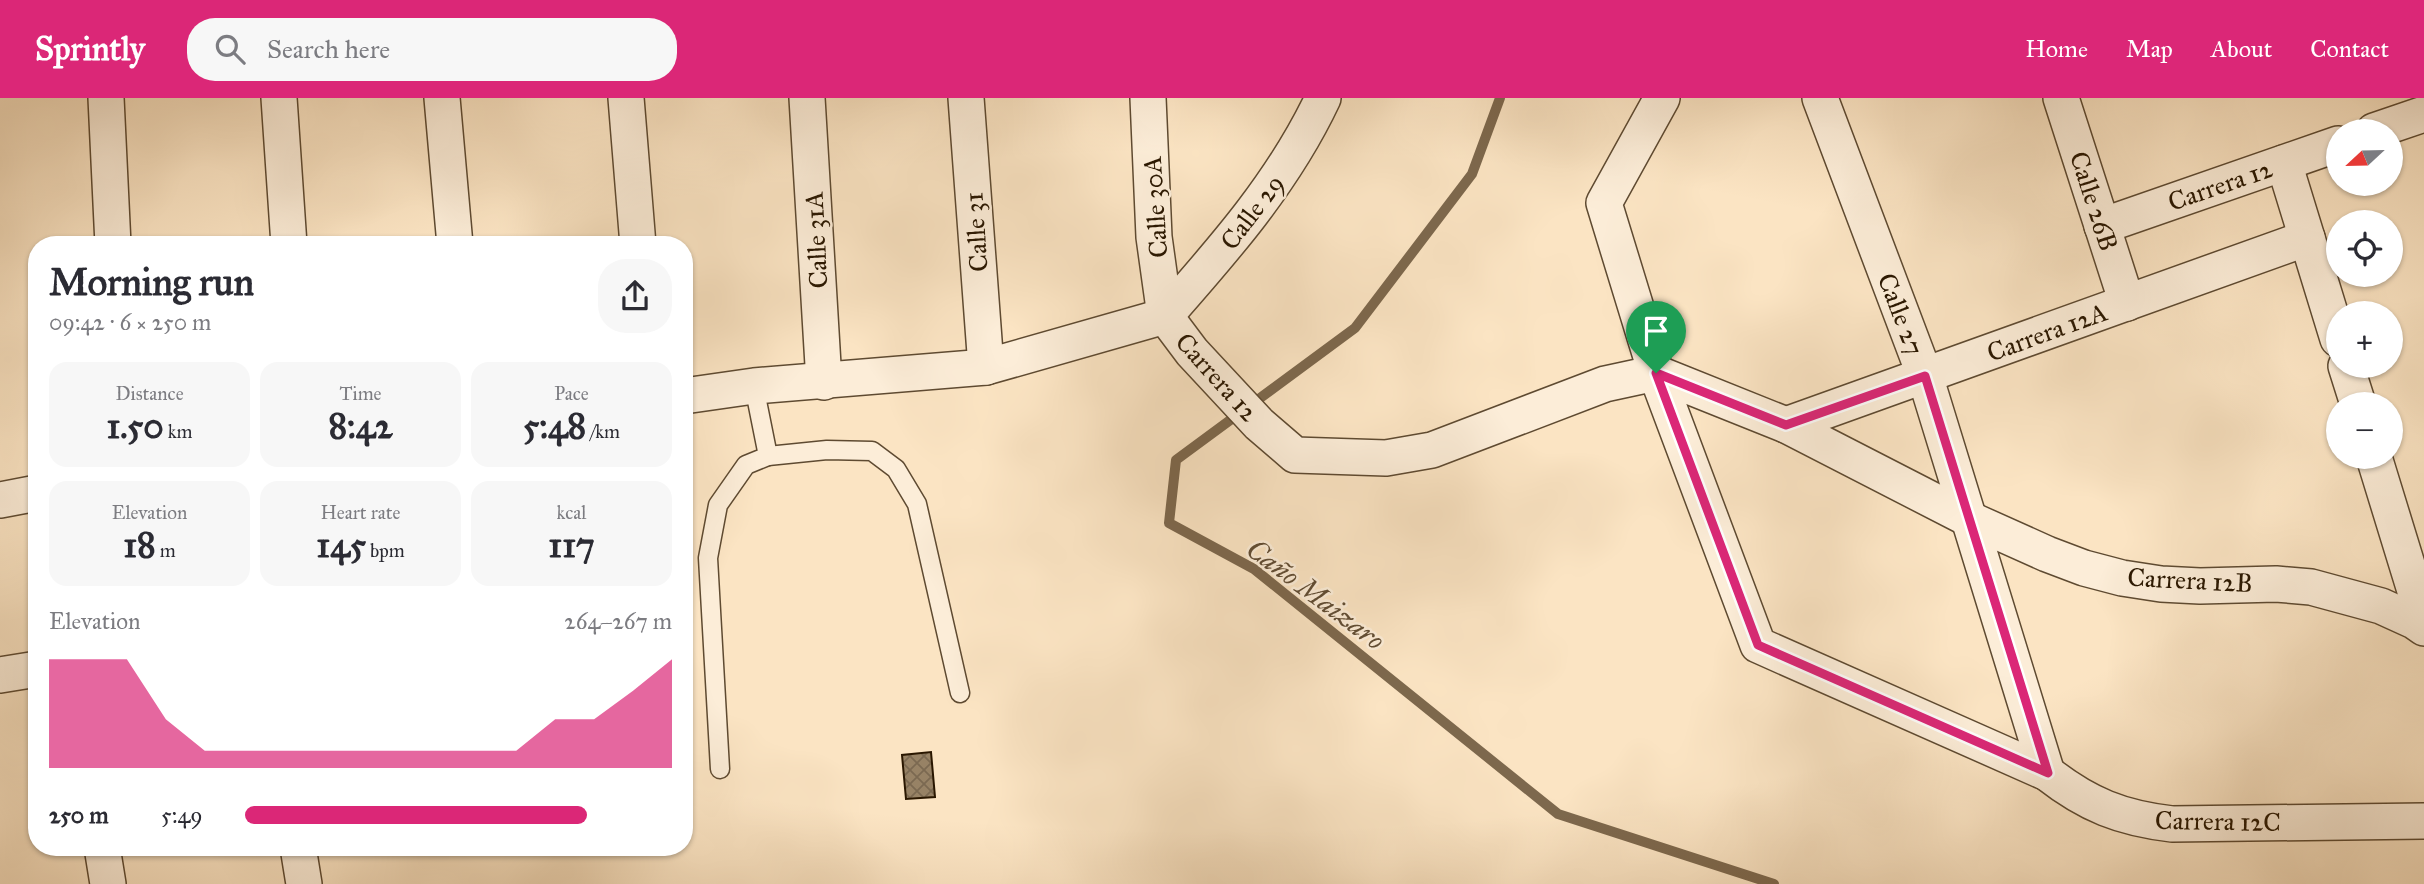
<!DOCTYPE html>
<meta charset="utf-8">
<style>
:root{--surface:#fff;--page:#f7f7f7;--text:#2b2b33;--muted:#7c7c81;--accent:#db2777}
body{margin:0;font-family:"IM FELL Great Primer",serif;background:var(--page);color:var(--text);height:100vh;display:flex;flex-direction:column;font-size:26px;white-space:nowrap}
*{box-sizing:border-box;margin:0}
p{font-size:23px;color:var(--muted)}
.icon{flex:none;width:38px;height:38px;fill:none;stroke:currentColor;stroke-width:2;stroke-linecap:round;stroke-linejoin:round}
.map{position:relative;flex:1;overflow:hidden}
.sheet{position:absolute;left:28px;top:138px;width:665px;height:620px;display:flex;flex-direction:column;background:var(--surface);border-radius:28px;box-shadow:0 2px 5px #0004}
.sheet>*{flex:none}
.needle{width:46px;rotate:248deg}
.controls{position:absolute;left:2326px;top:21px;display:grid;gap:14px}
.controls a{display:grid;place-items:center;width:77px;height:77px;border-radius:50%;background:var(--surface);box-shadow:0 2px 5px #0004;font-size:35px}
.pin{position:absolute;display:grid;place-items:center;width:60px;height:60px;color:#fff;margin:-72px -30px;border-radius:50% 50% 50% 0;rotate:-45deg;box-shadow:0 0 7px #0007}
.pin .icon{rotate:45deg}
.round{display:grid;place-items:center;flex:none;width:74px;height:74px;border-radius:28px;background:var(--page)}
.head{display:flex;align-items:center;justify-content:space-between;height:119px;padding:0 21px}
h1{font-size:38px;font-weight:700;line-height:52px}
.figures{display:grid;grid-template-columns:repeat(3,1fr);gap:10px;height:119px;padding:7px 21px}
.figures div{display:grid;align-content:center;border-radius:18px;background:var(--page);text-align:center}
.figures b{font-size:35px;font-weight:700}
.figures small{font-size:19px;font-weight:400}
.figures p{font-size:19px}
.chart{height:196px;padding:14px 21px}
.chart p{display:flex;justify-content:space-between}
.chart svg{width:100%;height:126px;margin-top:7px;fill:var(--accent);opacity:.7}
ul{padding:0 21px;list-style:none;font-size:23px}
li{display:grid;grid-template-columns:112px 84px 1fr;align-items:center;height:52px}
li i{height:18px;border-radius:9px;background:var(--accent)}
header{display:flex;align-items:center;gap:42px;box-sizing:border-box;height:98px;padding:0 35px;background:var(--accent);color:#fff}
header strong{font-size:33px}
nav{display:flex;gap:38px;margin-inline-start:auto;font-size:24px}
.search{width:490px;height:63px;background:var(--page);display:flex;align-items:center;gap:18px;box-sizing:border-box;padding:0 24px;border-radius:28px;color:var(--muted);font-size:26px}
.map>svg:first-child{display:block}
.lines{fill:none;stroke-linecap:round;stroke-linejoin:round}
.stream{stroke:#7d684d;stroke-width:10}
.building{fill:url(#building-cross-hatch);stroke:#2a1700;stroke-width:2}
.lane-casing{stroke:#5e4a31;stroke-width:21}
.street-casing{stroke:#5e4a31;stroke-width:38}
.lane{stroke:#fcedd8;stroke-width:18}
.street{stroke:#fcedd8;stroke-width:35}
.route-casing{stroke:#fff;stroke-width:14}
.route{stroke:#db2777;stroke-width:9}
.labels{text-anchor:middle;stroke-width:5;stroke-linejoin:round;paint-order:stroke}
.street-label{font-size:26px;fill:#2a1700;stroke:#fcedd8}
.water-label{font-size:28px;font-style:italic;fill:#614d34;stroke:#fcedd8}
</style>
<header>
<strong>Sprintly</strong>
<div class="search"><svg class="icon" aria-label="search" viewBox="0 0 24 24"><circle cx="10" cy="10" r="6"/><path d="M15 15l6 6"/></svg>Search here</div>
<nav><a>Home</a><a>Map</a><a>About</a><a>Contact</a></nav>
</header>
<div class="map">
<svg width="2424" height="786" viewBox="0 0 2424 786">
<defs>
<pattern id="building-cross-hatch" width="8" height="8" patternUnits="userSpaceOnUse" patternTransform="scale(1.75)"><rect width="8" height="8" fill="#978265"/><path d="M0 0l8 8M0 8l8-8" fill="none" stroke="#7b6951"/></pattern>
</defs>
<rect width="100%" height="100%" fill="#fbe4c3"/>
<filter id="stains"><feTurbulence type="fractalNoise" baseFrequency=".00286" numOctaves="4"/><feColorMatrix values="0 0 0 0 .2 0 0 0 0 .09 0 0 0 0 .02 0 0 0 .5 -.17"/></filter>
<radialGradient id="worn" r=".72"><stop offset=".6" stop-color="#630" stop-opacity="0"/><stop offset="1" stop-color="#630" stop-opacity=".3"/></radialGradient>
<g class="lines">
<polyline class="stream" points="1500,0 1472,76 1355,230 1176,362 1169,425 1254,471 1558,716 1774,786"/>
</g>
<polygon class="building" points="931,654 935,699 906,701 902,657"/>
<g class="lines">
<g class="lane-casing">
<g id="lane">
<polyline points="768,358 827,352 872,353 896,371 917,406 960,595"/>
<polyline points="720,671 708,460 718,407 746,367 768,358 754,288"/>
</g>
</g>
<g class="street-casing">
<g id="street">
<polyline points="106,0 113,147"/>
<polyline points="279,0 289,147"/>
<polyline points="442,0 455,147"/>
<polyline points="626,0 638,147"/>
<polyline points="807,0 824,284"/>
<polyline points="966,0 986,269"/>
<polyline points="1148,0 1154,139 1165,218 1192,254 1259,326 1295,357 1386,360 1432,352 1605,286 1656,275 1786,327 1969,421 2047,456 2084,470 2122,480 2161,486 2200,488 2276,486 2311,489 2381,508 2414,523 2424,530"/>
<path d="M1662 0 1604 105 1656 275 1758 547 2047 675C2088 707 2121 720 2172 726L2424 723"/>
<polyline points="1820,0 1925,278 2047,675"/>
<polyline points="2061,0 2127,205"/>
<polyline points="2374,33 2424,16"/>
<polyline points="2284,65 2338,241"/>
<polyline points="2102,128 2338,46"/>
<path d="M1165 218C1225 150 1284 83 1323 0"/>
<polyline points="2346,268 2358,306"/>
<polyline points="684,298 754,288 986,269 1165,218"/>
<polyline points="1786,327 2307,140"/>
<polyline points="2374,359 2424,522"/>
<polyline points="0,402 37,395"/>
<polyline points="0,577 37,571"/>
<polyline points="102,749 108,786"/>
<polyline points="298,749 304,786"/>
</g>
</g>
<use href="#lane" class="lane"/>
<use href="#street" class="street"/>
</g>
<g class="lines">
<g class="route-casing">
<polygon id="route" points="1656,275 1786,327 1925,278 2048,675 1758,547"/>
</g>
<use href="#route" class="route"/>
</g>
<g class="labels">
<g class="street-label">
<text transform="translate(2220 87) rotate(-19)" y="9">Carrera 12</text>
<text transform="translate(2094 103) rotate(72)" y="9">Calle 26B</text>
<text transform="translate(1155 109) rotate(-94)" y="9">Calle 30A</text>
<text transform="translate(1252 114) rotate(-53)" y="9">Calle 29</text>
<text transform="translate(976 134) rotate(-94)" y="9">Calle 31</text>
<text transform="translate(816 142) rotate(-93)" y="9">Calle 31A</text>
<text transform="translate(1901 216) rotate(69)" y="9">Calle 27</text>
<text transform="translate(2047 234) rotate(-20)" y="9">Carrera 12A</text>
<text transform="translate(1217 279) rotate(48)" y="9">Carrera 12</text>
<text transform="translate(2190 482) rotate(3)" y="9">Carrera 12B</text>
<text transform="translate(2218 723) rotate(1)" y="9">Carrera 12C</text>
</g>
<g class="water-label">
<text transform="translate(1316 496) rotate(37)" y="10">Caño Maizaro</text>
</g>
</g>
<rect width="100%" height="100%" filter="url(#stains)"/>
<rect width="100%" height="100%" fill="url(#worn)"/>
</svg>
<div class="controls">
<a><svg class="needle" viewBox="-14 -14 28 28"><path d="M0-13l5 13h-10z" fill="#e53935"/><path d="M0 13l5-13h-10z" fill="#7c7c81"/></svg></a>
<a><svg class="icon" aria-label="locate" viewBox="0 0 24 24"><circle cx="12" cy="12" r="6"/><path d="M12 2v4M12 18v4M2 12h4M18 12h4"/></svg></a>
<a>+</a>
<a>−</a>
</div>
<div class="pin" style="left:1656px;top:275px;background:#1e9e55"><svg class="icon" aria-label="arrive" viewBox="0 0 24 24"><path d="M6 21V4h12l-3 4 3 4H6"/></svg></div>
<section class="sheet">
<div class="head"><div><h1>Morning run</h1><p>09:42 · 6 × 250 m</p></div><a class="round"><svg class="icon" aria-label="share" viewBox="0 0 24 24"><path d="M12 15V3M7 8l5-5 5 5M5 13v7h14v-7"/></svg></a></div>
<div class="figures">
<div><p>Distance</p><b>1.50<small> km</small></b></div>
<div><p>Time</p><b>8:42</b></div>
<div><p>Pace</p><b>5:48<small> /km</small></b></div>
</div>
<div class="figures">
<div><p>Elevation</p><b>18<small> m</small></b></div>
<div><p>Heart rate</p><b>145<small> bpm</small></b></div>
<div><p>kcal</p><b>117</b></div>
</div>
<div class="chart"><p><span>Elevation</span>264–267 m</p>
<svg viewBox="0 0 160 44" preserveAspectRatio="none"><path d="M0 44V6L10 6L20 6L30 27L40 38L50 38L60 38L70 38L80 38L90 38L100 38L110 38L120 38L130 27L140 27L150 17L160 6V44z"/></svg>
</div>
<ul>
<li><b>250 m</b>5:49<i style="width:80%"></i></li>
</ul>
</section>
</div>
